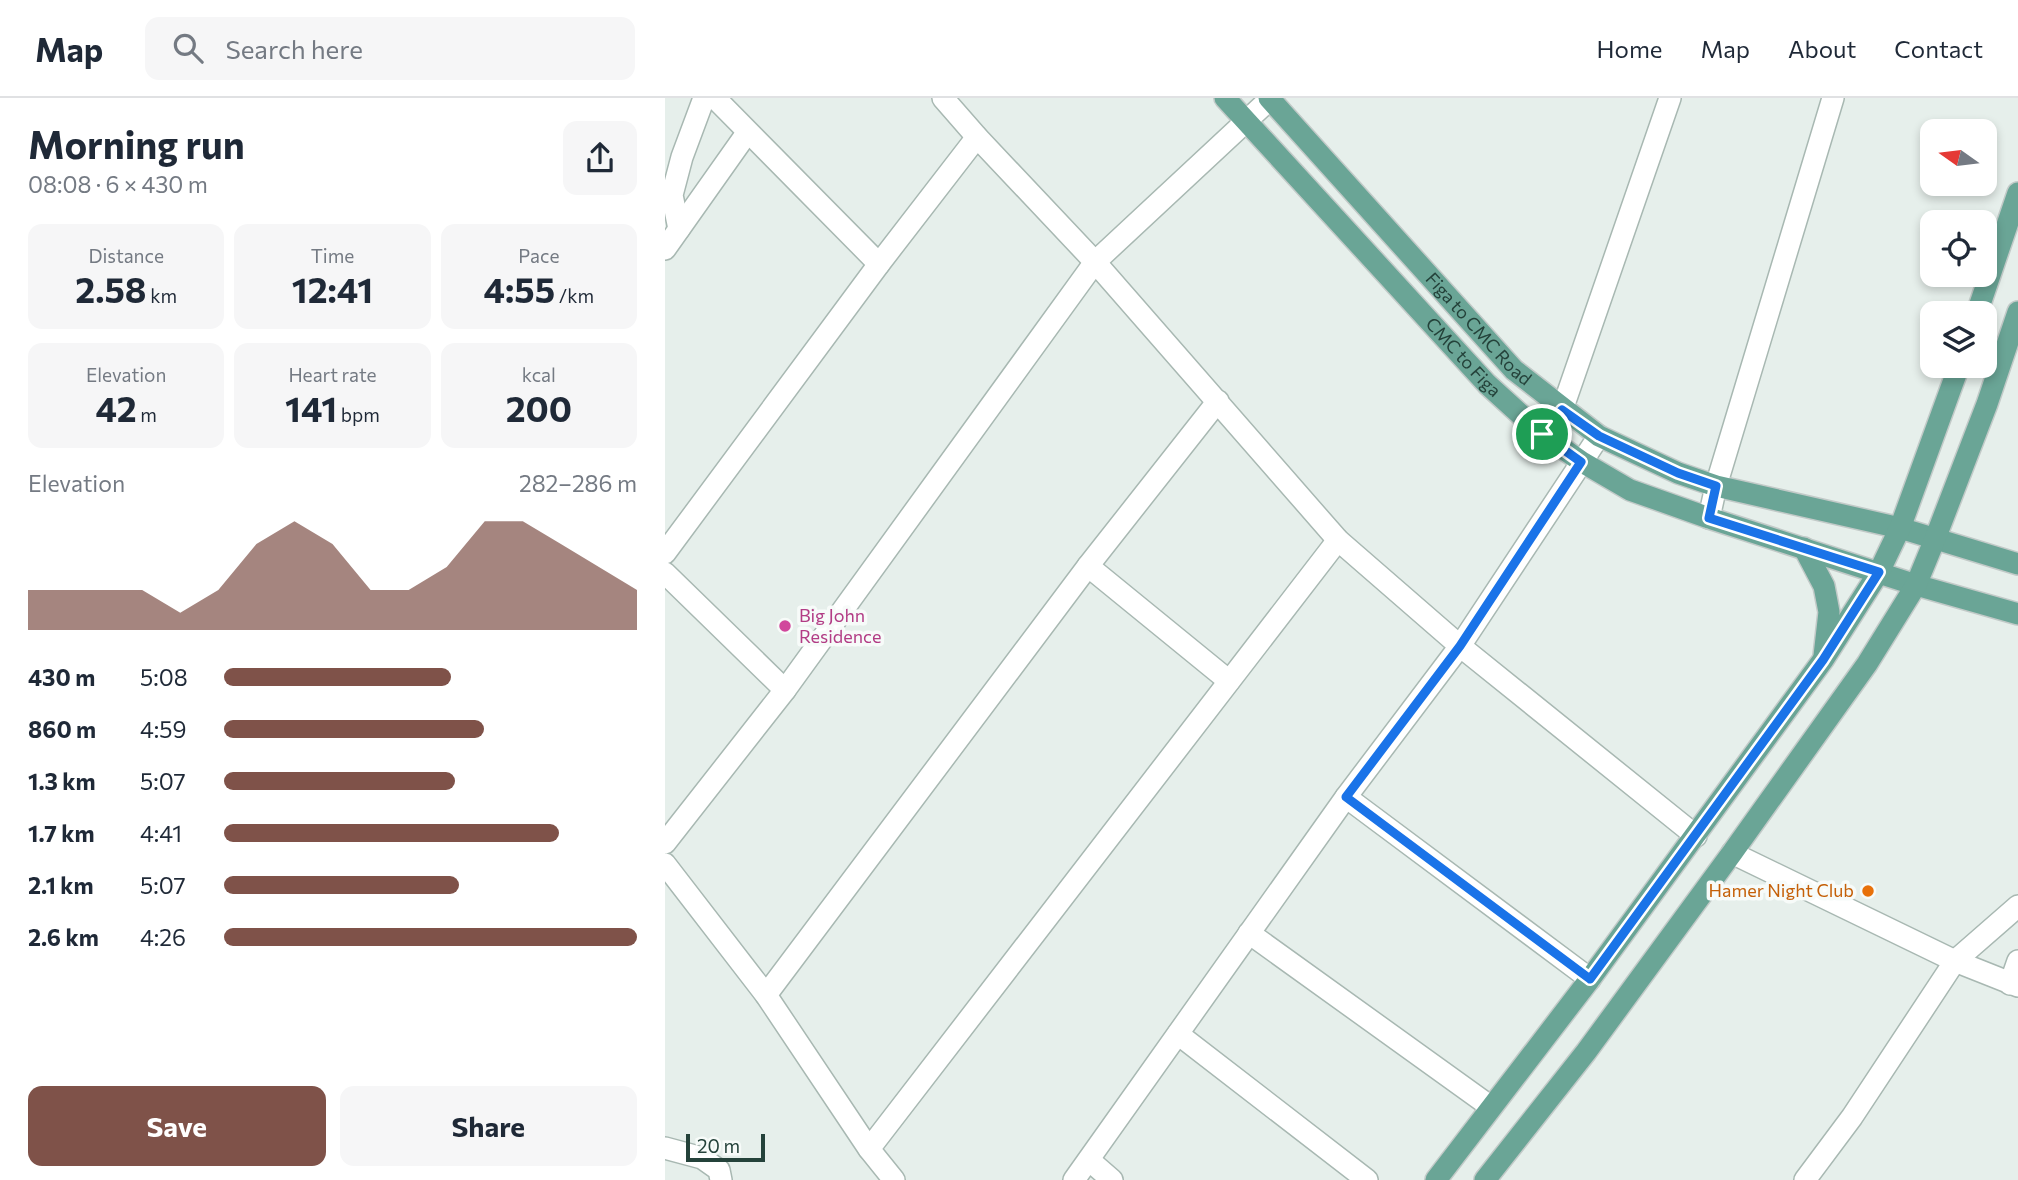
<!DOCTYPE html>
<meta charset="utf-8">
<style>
:root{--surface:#fff;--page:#f6f6f7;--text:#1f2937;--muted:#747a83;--line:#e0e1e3;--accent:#7f5249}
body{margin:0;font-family:Commissioner,sans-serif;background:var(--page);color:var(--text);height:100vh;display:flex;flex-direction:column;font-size:26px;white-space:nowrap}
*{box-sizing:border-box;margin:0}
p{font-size:23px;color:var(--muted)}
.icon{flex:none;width:38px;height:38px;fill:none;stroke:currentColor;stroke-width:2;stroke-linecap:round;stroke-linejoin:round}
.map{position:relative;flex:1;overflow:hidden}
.details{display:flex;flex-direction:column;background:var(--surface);width:665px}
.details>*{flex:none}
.needle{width:46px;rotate:284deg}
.controls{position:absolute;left:1255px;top:21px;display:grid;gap:14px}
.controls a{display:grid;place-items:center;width:77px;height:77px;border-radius:14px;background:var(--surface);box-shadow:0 4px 10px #0003;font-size:35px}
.scale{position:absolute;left:21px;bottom:18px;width:79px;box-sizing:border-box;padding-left:7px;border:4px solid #24423a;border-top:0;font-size:19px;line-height:24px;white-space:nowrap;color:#24423a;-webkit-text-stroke:5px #f7fbf9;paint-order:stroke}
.pin{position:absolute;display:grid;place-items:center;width:60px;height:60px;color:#fff;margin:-30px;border:4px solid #fff;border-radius:50%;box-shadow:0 2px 7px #0007}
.round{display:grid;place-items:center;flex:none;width:74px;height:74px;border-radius:14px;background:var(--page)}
.overview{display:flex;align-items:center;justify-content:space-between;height:119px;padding:0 28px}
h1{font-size:38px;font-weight:700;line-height:52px}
.stats{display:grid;grid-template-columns:repeat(3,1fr);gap:10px;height:119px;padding:7px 28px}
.stats div{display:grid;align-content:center;border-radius:14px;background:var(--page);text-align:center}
.stats b{font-size:35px;font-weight:700}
.stats small{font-size:19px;font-weight:400}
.stats p{font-size:19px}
.chart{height:196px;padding:14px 28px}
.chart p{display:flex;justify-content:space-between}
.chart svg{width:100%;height:126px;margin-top:7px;fill:var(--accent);opacity:.7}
.primary-button{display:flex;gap:14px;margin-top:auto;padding:14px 28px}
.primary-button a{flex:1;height:80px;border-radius:14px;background:var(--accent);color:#fff;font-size:28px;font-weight:700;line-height:80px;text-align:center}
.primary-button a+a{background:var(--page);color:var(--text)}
ul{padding:0 28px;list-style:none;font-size:23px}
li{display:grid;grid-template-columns:112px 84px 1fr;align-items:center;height:52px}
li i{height:18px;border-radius:9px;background:var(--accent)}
header{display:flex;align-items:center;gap:42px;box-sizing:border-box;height:98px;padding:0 35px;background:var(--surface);border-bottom:2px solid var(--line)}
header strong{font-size:33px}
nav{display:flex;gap:38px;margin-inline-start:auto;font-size:24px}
.search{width:490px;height:63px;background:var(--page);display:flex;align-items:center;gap:18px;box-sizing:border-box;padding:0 24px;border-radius:14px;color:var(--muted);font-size:26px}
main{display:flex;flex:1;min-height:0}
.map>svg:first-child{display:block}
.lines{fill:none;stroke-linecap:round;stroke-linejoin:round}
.minor-casing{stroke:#a8b8b2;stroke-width:24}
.primary-casing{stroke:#c2cac8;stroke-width:24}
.minor{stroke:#fff;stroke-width:21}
.primary{stroke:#6aa596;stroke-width:21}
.route-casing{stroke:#fff;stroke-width:14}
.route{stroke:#1a73e8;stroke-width:9}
.hotel-dot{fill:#d1479c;stroke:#f7fbf9;stroke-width:2.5}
.food-dot{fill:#e8710a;stroke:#f7fbf9;stroke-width:2.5}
.labels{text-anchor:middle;stroke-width:7;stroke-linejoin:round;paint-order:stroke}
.street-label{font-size:18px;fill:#24423a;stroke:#f7fbf9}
.hotel-label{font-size:18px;fill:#b23c85;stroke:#f7fbf9;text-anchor:start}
.food-label{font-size:18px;fill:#c56008;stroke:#f7fbf9;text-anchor:end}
</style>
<header>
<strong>Map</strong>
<div class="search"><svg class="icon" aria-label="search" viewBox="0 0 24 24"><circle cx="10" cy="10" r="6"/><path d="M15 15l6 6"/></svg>Search here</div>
<nav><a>Home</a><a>Map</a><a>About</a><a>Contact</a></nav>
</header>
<main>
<section class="details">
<div class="overview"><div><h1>Morning run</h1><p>08:08 · 6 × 430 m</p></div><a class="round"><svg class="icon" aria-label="share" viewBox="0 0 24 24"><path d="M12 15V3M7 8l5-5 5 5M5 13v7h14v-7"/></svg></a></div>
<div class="stats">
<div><p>Distance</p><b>2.58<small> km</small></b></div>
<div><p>Time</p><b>12:41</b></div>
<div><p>Pace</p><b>4:55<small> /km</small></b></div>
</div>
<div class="stats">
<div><p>Elevation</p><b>42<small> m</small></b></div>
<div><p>Heart rate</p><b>141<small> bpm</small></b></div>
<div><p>kcal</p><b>200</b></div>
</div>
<div class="chart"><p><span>Elevation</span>282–286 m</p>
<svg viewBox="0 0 160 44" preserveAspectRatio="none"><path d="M0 44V30L10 30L20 30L30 30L40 38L50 30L60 14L70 6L80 14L90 30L100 30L110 22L120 6L130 6L140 14L150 22L160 30V44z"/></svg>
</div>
<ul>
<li><b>430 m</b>5:08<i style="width:55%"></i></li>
<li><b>860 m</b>4:59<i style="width:63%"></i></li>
<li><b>1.3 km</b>5:07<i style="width:56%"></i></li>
<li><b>1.7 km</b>4:41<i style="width:81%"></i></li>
<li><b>2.1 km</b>5:07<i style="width:57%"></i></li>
<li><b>2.6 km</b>4:26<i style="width:100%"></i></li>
</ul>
<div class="primary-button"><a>Save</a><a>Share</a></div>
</section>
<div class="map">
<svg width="1353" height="1082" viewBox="0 0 1353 1082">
<rect width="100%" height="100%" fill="#e6efeb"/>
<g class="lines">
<g class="minor-casing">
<g id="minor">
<polyline points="50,0 214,166"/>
<polyline points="278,0 312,39 430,164 673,442 795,548 1031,738"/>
<polyline points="14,131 7,97 17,59 39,0"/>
<polyline points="0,151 82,35"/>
<polyline points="877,336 897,312 1005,0"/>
<polyline points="1044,420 1051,388 1168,0"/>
<polyline points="0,455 214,166 312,39"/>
<polyline points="423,468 564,583"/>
<polyline points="0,475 120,592"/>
<polyline points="681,699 925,881"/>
<polyline points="0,745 120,592 430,164 605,1"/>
<polyline points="1067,755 1290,863 1353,888"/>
<polyline points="0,766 101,897 204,1051"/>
<polyline points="584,835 826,1009"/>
<polyline points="1345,886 1353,863"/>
<polyline points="101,897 423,468 553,303"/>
<polyline points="513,936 702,1082"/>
<polyline points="0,1050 37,1060 54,1072 56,1082"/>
<polyline points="424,1062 447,1082"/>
<polyline points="229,1082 204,1051 673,442"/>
<polyline points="409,1082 681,699 795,548 934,338"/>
<polyline points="1140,1082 1187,1019 1290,863 1353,808"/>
</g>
</g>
<g class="primary-casing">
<g id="primary">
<path id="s1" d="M560 0 822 286 877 336 917 364 965 392 1044 420 1251 487 1353 516"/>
<path id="s2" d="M604 0 849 272 934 338 1013 375 1051 388 1235 430 1353 466"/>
<polyline points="1312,215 1353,95"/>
<polyline points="1139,450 1159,488 1164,514 1159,558"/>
<polyline points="771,1082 925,881 1158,562 1214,474 1235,430 1294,268"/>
<polyline points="820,1082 921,954 1067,755 1202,566 1251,487 1270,441 1322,306 1353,214"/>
</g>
</g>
<use href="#minor" class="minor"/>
<use href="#primary" class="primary"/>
</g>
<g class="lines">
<g class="route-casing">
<polygon id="route" points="897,312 934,338 1013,375 1051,388 1044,420 1214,474 1158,562 925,881 681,699 795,548 916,364 877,336"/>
</g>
<use href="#route" class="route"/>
</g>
<circle class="hotel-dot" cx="120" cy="528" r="7"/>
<circle class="food-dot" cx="1203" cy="793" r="7"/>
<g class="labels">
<g class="street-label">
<text dy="6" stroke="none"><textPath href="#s2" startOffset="312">Figa to CMC Road</textPath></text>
<text dy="6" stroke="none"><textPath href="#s1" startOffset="352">CMC to Figa</textPath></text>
</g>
<g class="hotel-label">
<text x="134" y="524">Big John<tspan x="134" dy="21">Residence</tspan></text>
</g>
<g class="food-label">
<text x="1189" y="799">Hamer Night Club</text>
</g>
</g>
</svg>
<div class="controls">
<a><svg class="needle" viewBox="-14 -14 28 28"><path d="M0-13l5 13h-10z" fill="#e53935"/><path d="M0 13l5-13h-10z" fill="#747a83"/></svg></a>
<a><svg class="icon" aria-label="locate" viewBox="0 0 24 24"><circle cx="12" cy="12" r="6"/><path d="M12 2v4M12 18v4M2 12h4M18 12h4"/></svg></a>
<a><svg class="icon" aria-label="layers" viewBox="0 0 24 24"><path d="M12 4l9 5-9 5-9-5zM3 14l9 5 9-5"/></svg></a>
</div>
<div class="scale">20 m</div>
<div class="pin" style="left:877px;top:336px;background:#1e9e55"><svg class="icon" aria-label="arrive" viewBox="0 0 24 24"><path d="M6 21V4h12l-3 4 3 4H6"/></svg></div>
</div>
</main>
